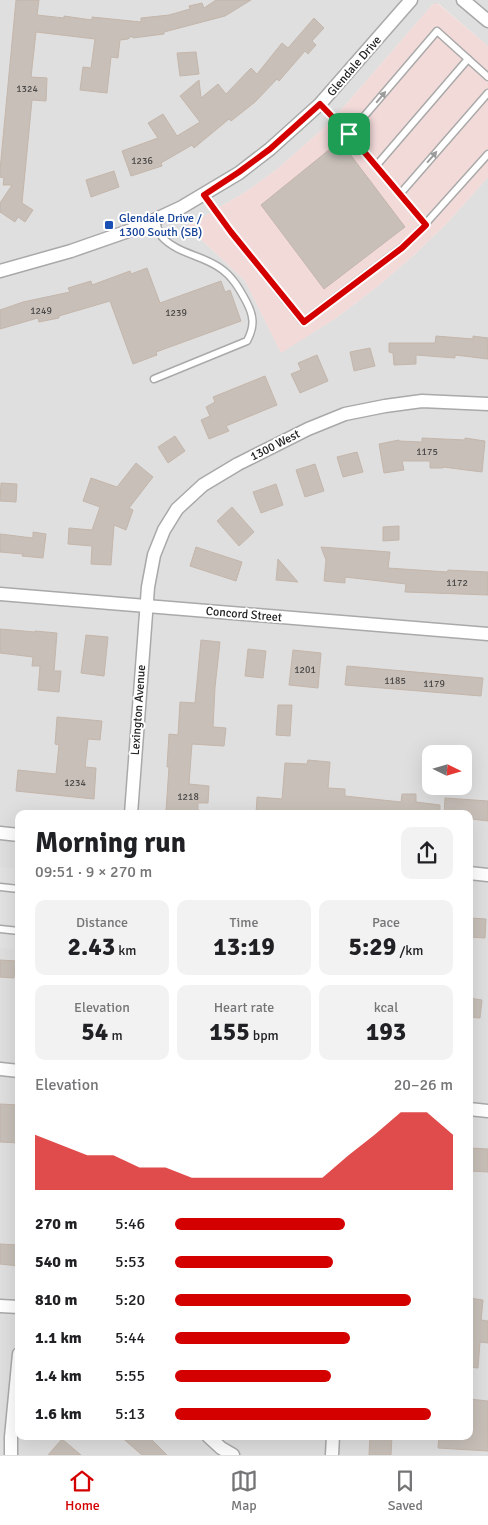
<!DOCTYPE html>
<meta charset="utf-8">
<style>
:root{--surface:#fff;--page:#f2f2f2;--text:#202124;--muted:#757577;--line:#e0e0e0;--accent:#d40000}
body{margin:0;font-family:Signika,sans-serif;background:var(--page);color:var(--text);height:100vh;display:flex;flex-direction:column;font-size:19px;white-space:nowrap}
*{box-sizing:border-box;margin:0}
p{font-size:16px;color:var(--muted)}
.icon{flex:none;width:28px;height:28px;fill:none;stroke:currentColor;stroke-width:2;stroke-linecap:round;stroke-linejoin:round}
.map{position:relative;flex:1;overflow:hidden}
.sheet{position:absolute;left:15px;top:810px;width:458px;height:630px;display:flex;flex-direction:column;background:var(--surface);border-radius:10px;box-shadow:0 5px 20px #0002}
.sheet>*{flex:none}
.needle{width:32px;rotate:95deg}
.buttons{position:absolute;left:422px;top:745px;display:grid;gap:10px}
.buttons a{display:grid;place-items:center;width:50px;height:50px;border-radius:10px;background:var(--surface);box-shadow:0 5px 20px #0002;font-size:25px}
.pin{position:absolute;display:grid;place-items:center;width:42px;height:42px;color:#fff;margin:-21px;border-radius:10px;box-shadow:0 2px 8px #0006}
.round{display:grid;place-items:center;flex:none;width:52px;height:52px;border-radius:10px;background:var(--page)}
.overview{display:flex;align-items:center;justify-content:space-between;height:85px;padding:0 20px}
h1{font-size:28px;font-weight:700;line-height:38px}
.metrics{display:grid;grid-template-columns:repeat(3,1fr);gap:8px;height:85px;padding:5px 20px}
.metrics div{display:grid;align-content:center;border-radius:10px;background:var(--page);text-align:center}
.metrics b{font-size:25px;font-weight:700}
.metrics small{font-size:14px;font-weight:400}
.metrics p{font-size:14px}
.chart{height:140px;padding:10px 20px}
.chart p{display:flex;justify-content:space-between}
.chart svg{width:100%;height:90px;margin-top:5px;fill:var(--accent);opacity:.7}
ul{padding:0 20px;list-style:none;font-size:16px}
li{display:grid;grid-template-columns:80px 60px 1fr;align-items:center;height:38px}
li i{height:12px;border-radius:6px;background:var(--accent)}
.menu{display:flex;justify-content:space-around;align-items:center;height:70px;border-top:1px solid var(--line);background:var(--surface);font-size:14px;color:var(--muted)}
.menu a{display:grid;justify-items:center;gap:2px}
.menu .selected{color:var(--accent)}
.map>svg:first-child{display:block}
.residential{fill:#e0dfdf;fill-rule:evenodd}
.commercial{fill:#f2dad9}
.parking{fill:#e2e2e2}
.building{fill:#c7bfb8;stroke:#c4b6ab}
.lines{fill:none;stroke-linecap:round;stroke-linejoin:round}
.lane-casing{stroke:#a9a9a9;stroke-width:9}
.street-casing{stroke:#a9a9a9;stroke-width:15}
.lane{stroke:#fff;stroke-width:6}
.street{stroke:#fff;stroke-width:12}
.oneway{fill:#9c9c9c}
.route-casing{stroke:#fff;stroke-width:10}
.route{stroke:#d40000;stroke-width:6}
.transit-dot{fill:#1a4fb4;stroke:#fff;stroke-width:2}
.labels{text-anchor:middle;stroke-width:4;stroke-linejoin:round;paint-order:stroke}
.number-label{font-size:10px;fill:#4b4948}
.street-label{font-size:12px;fill:#222;stroke:#fff}
.transit-label{font-size:12px;fill:#164399;stroke:#fff;text-anchor:start}
</style>
<div class="map">
<svg width="488" height="1455" viewBox="0 0 488 1455">
<rect width="100%" height="100%" fill="#f2efe9"/>
<path class="residential" d="M0 0H488V46L439 4H433L348 102 324 128 301 148 276 170 244 193 187 226 245 281 281 352 336 318 378 286 414 255 448 222 488 177V1455H0ZM431 754H464V786H431ZM19 814H469V1436H19Z"/>
<polygon class="commercial" points="437,3 488,46 488,177 448,222 414,255 378,286 336,318 281,353 245,281 187,226 244,193 276,170 301,148 324,128 348,102 433,4"/>
<polygon class="parking" points="0,867 19,869 19,950 0,948"/>
<g class="building">
<polygon points="16,0 39,0 37,15 64,18 64,16 92,20 92,17 141,22 141,18 169,15 190,9 189,6 202,3 204,8 216,0 251,0 225,16 164,32 164,34 133,38 132,36 128,39 120,40 118,58 111,57 107,93 80,90 83,67 91,68 95,39 36,32 31,77 47,78 46,101 32,100 22,203 33,210 25,222 18,217 15,222 0,212 0,203 12,185 3,185 4,178 0,177 0,170"/>
<polygon points="314,18 324,28 312,41 316,45 308,54 305,51 279,81 277,79 255,102 231,121 229,119 194,148 192,145 161,163 162,166 131,176 122,151 158,138 148,123 163,114 177,136 200,122 180,96 199,80 201,98 218,84 226,94 251,68 257,74 282,43 288,48"/>
<polygon points="196,52 199,74 180,76 177,53"/>
<polygon points="340,141 405,227 324,289 261,205"/>
<polygon points="114,171 119,187 91,197 86,180"/>
<polygon points="147,268 160,303 221,281 225,292 230,290 241,321 156,352 157,355 133,364 110,301 59,316 59,318 39,322 38,318 0,329 0,310 23,302 70,292 68,288 91,281 92,285 130,271 131,274"/>
<polygon points="436,336 473,339 473,336 488,338 488,359 455,355 455,358 416,355 416,364 394,365 393,353 389,352 389,343 435,343"/>
<polygon points="370,348 375,366 354,371 350,352"/>
<polygon points="317,355 328,381 300,393 291,374 301,370 298,363"/>
<polygon points="265,376 277,405 226,426 229,431 209,439 201,420 210,416 206,407 215,402 213,397"/>
<polygon points="175,436 185,451 168,463 158,447"/>
<polygon points="422,438 465,440 465,438 485,441 482,472 443,467 443,468 430,468 430,461 402,461 404,470 384,473 379,444 399,440 399,441 422,442"/>
<polygon points="357,452 363,472 343,477 337,457"/>
<polygon points="136,463 153,477 129,508 133,510 126,530 114,525 111,565 91,564 92,546 68,544 69,528 92,530 100,507 83,501 91,478 117,487"/>
<polygon points="315,464 324,491 305,497 296,470"/>
<polygon points="1,483 17,484 16,502 0,501"/>
<polygon points="276,484 283,505 261,513 253,492"/>
<polygon points="232,507 254,532 239,546 217,521"/>
<polygon points="399,526 399,540 383,541 383,527"/>
<polygon points="33,532 46,534 43,558 22,556 23,554 0,552 0,534 33,538"/>
<polygon points="196,547 242,562 236,581 190,566"/>
<polygon points="321,547 390,552 388,568 447,572 448,570 488,572 488,595 405,592 406,584 345,577 345,583 324,581 326,560"/>
<polygon points="278,559 298,582 276,580"/>
<polygon points="0,629 35,632 35,631 57,633 54,671 61,671 59,692 38,690 40,666 32,666 33,657 0,653"/>
<polygon points="86,635 108,637 104,676 81,673"/>
<polygon points="201,640 220,642 215,687 213,727 226,728 224,746 192,744 189,784 209,786 208,803 198,803 198,813 166,811 169,767 167,767 169,734 178,735 180,702 195,703"/>
<polygon points="248,649 266,651 263,678 245,676"/>
<polygon points="293,650 321,653 318,688 289,685"/>
<polygon points="347,666 483,678 481,696 345,685"/>
<polygon points="278,705 292,705 290,736 276,735"/>
<polygon points="57,717 102,721 100,740 88,739 85,767 96,768 94,799 16,791 18,770 56,774 59,745 55,744"/>
<polygon points="308,760 330,762 328,788 345,789 345,796 401,802 402,794 416,794 416,802 440,805 440,814 313,814 276,811 276,814 256,814 257,797 282,799 285,763 307,764"/>
<polygon points="445,798 488,801 488,821 471,819 471,814 444,814"/>
<polygon points="469,918 486,919 485,938 469,937"/>
<polygon points="0,960 16,961 14,978 0,977"/>
<polygon points="469,998 482,1000 480,1018 469,1017"/>
<polygon points="0,1104 19,1105 19,1143 0,1142"/>
<polygon points="470,1148 488,1149 488,1172 469,1171"/>
<polygon points="0,1244 19,1245 19,1266 0,1264"/>
<polygon points="469,1298 483,1300 481,1320 488,1321 488,1343 480,1342 478,1368 469,1367"/>
<polygon points="469,1399 488,1401 488,1451 438,1448 439,1436 469,1436"/>
<polygon points="120,1436 148,1436 167,1455 142,1455"/>
<polygon points="370,1436 392,1436 391,1455 369,1455"/>
<polygon points="62,1439 81,1455 48,1455"/>
</g>
<g class="lines">
<g class="lane-casing">
<g id="lane">
<polyline points="320,104 349,134 426,225"/>
<polyline points="349,134 437,31 488,77"/>
<polyline points="376,166 468,59"/>
<polyline points="400,194 488,93"/>
<polyline points="204,195 231,232 303,322 410,241 488,154"/>
<path d="M154 379 247 341C255 326 254 316 246 301 239 288 232 276 220 268 202 255 178 254 162 237 158 233 157 225 156 219"/>
<polyline points="0,887 19,889"/>
<polyline points="0,929 19,931"/>
</g>
</g>
<g class="street-casing">
<g id="street">
<polyline points="463,0 488,21"/>
<polyline points="0,271 71,251 137,228 182,207 239,173 270,149 320,104 411,0"/>
<polyline points="0,594 488,634"/>
<polyline points="131,814 148,587 154,555 164,530 177,509 203,485 238,464 308,429 345,414 385,406 422,401 488,404"/>
<polyline points="0,833 19,835"/>
<polyline points="469,873 488,875"/>
<polyline points="0,1069 19,1071"/>
<polyline points="469,1109 488,1111"/>
<polyline points="0,1306 19,1307"/>
<polyline points="208,1436 221,1448 233,1455"/>
<polyline points="11,1455 11,1437 19,1354"/>
<polyline points="332,1455 333,1436"/>
</g>
</g>
<use href="#lane" class="lane"/>
<use href="#street" class="street"/>
</g>
<defs><path id="oneway-solid" d="M-6-.8H1V-3.2L6.5 0L1 3.2V.8H-6Z" transform="scale(1.25)"/></defs>
<g class="oneway">
<use href="#oneway-solid" transform="translate(381 97) rotate(-50)"/>
<use href="#oneway-solid" transform="translate(432 157) rotate(-49)"/>
</g>
<g class="lines">
<g class="route-casing">
<polygon id="route" points="320,104 349,134 426,225 402,248 304,322 231,232 204,195 239,172 270,149"/>
</g>
<use href="#route" class="route"/>
</g>
<rect class="transit-dot" x="104" y="220" width="10" height="10" rx="2.5"/>
<g class="labels">
<g class="number-label">
<text x="27" y="92">1324</text>
<text x="142" y="164">1236</text>
<text x="41" y="314">1249</text>
<text x="176" y="316">1239</text>
<text x="427" y="455">1175</text>
<text x="457" y="586">1172</text>
<text x="305" y="673">1201</text>
<text x="395" y="684">1185</text>
<text x="434" y="687">1179</text>
<text x="75" y="786">1234</text>
<text x="188" y="800">1218</text>
</g>
<g class="street-label">
<text transform="translate(354 66) rotate(-49)" y="4">Glendale Drive</text>
<text transform="translate(275 445) rotate(-27)" y="4">1300 West</text>
<text transform="translate(244 614) rotate(5)" y="4">Concord Street</text>
<text transform="translate(138 710) rotate(-86)" y="4">Lexington Avenue</text>
</g>
<g class="transit-label">
<text x="119" y="222">Glendale Drive /<tspan x="119" dy="14">1300 South (SB)</tspan></text>
</g>
</g>
</svg>
<div class="buttons">
<a><svg class="needle" viewBox="-14 -14 28 28"><path d="M0-13l5 13h-10z" fill="#e53935"/><path d="M0 13l5-13h-10z" fill="#757577"/></svg></a>
</div>
<div class="pin" style="left:349px;top:134px;background:#1e9e55"><svg class="icon" aria-label="arrive" viewBox="0 0 24 24"><path d="M6 21V4h12l-3 4 3 4H6"/></svg></div>
<section class="sheet">
<div class="overview"><div><h1>Morning run</h1><p>09:51 · 9 × 270 m</p></div><a class="round"><svg class="icon" aria-label="share" viewBox="0 0 24 24"><path d="M12 15V3M7 8l5-5 5 5M5 13v7h14v-7"/></svg></a></div>
<div class="metrics">
<div><p>Distance</p><b>2.43<small> km</small></b></div>
<div><p>Time</p><b>13:19</b></div>
<div><p>Pace</p><b>5:29<small> /km</small></b></div>
</div>
<div class="metrics">
<div><p>Elevation</p><b>54<small> m</small></b></div>
<div><p>Heart rate</p><b>155<small> bpm</small></b></div>
<div><p>kcal</p><b>193</b></div>
</div>
<div class="chart"><p><span>Elevation</span>20–26 m</p>
<svg viewBox="0 0 160 44" preserveAspectRatio="none"><path d="M0 44V17L10 22L20 27L30 27L40 33L50 33L60 38L70 38L80 38L90 38L100 38L110 38L120 27L130 17L140 6L150 6L160 17V44z"/></svg>
</div>
<ul>
<li><b>270 m</b>5:46<i style="width:61%"></i></li>
<li><b>540 m</b>5:53<i style="width:57%"></i></li>
<li><b>810 m</b>5:20<i style="width:85%"></i></li>
<li><b>1.1 km</b>5:44<i style="width:63%"></i></li>
<li><b>1.4 km</b>5:55<i style="width:56%"></i></li>
<li><b>1.6 km</b>5:13<i style="width:92%"></i></li>
</ul>
</section>
</div>
<nav class="menu">
<a class="selected"><svg class="icon" aria-label="home" viewBox="0 0 24 24"><path d="M3 11l9-7 9 7M6 9v11h12V9"/></svg>Home</a>
<a><svg class="icon" aria-label="map" viewBox="0 0 24 24"><path d="M3 6l6-2 6 2 6-2v14l-6 2-6-2-6 2zM9 4v14M15 6v14"/></svg>Map</a>
<a><svg class="icon" aria-label="saved" viewBox="0 0 24 24"><path d="M7 4h10v16l-5-4-5 4z"/></svg>Saved</a>
</nav>
